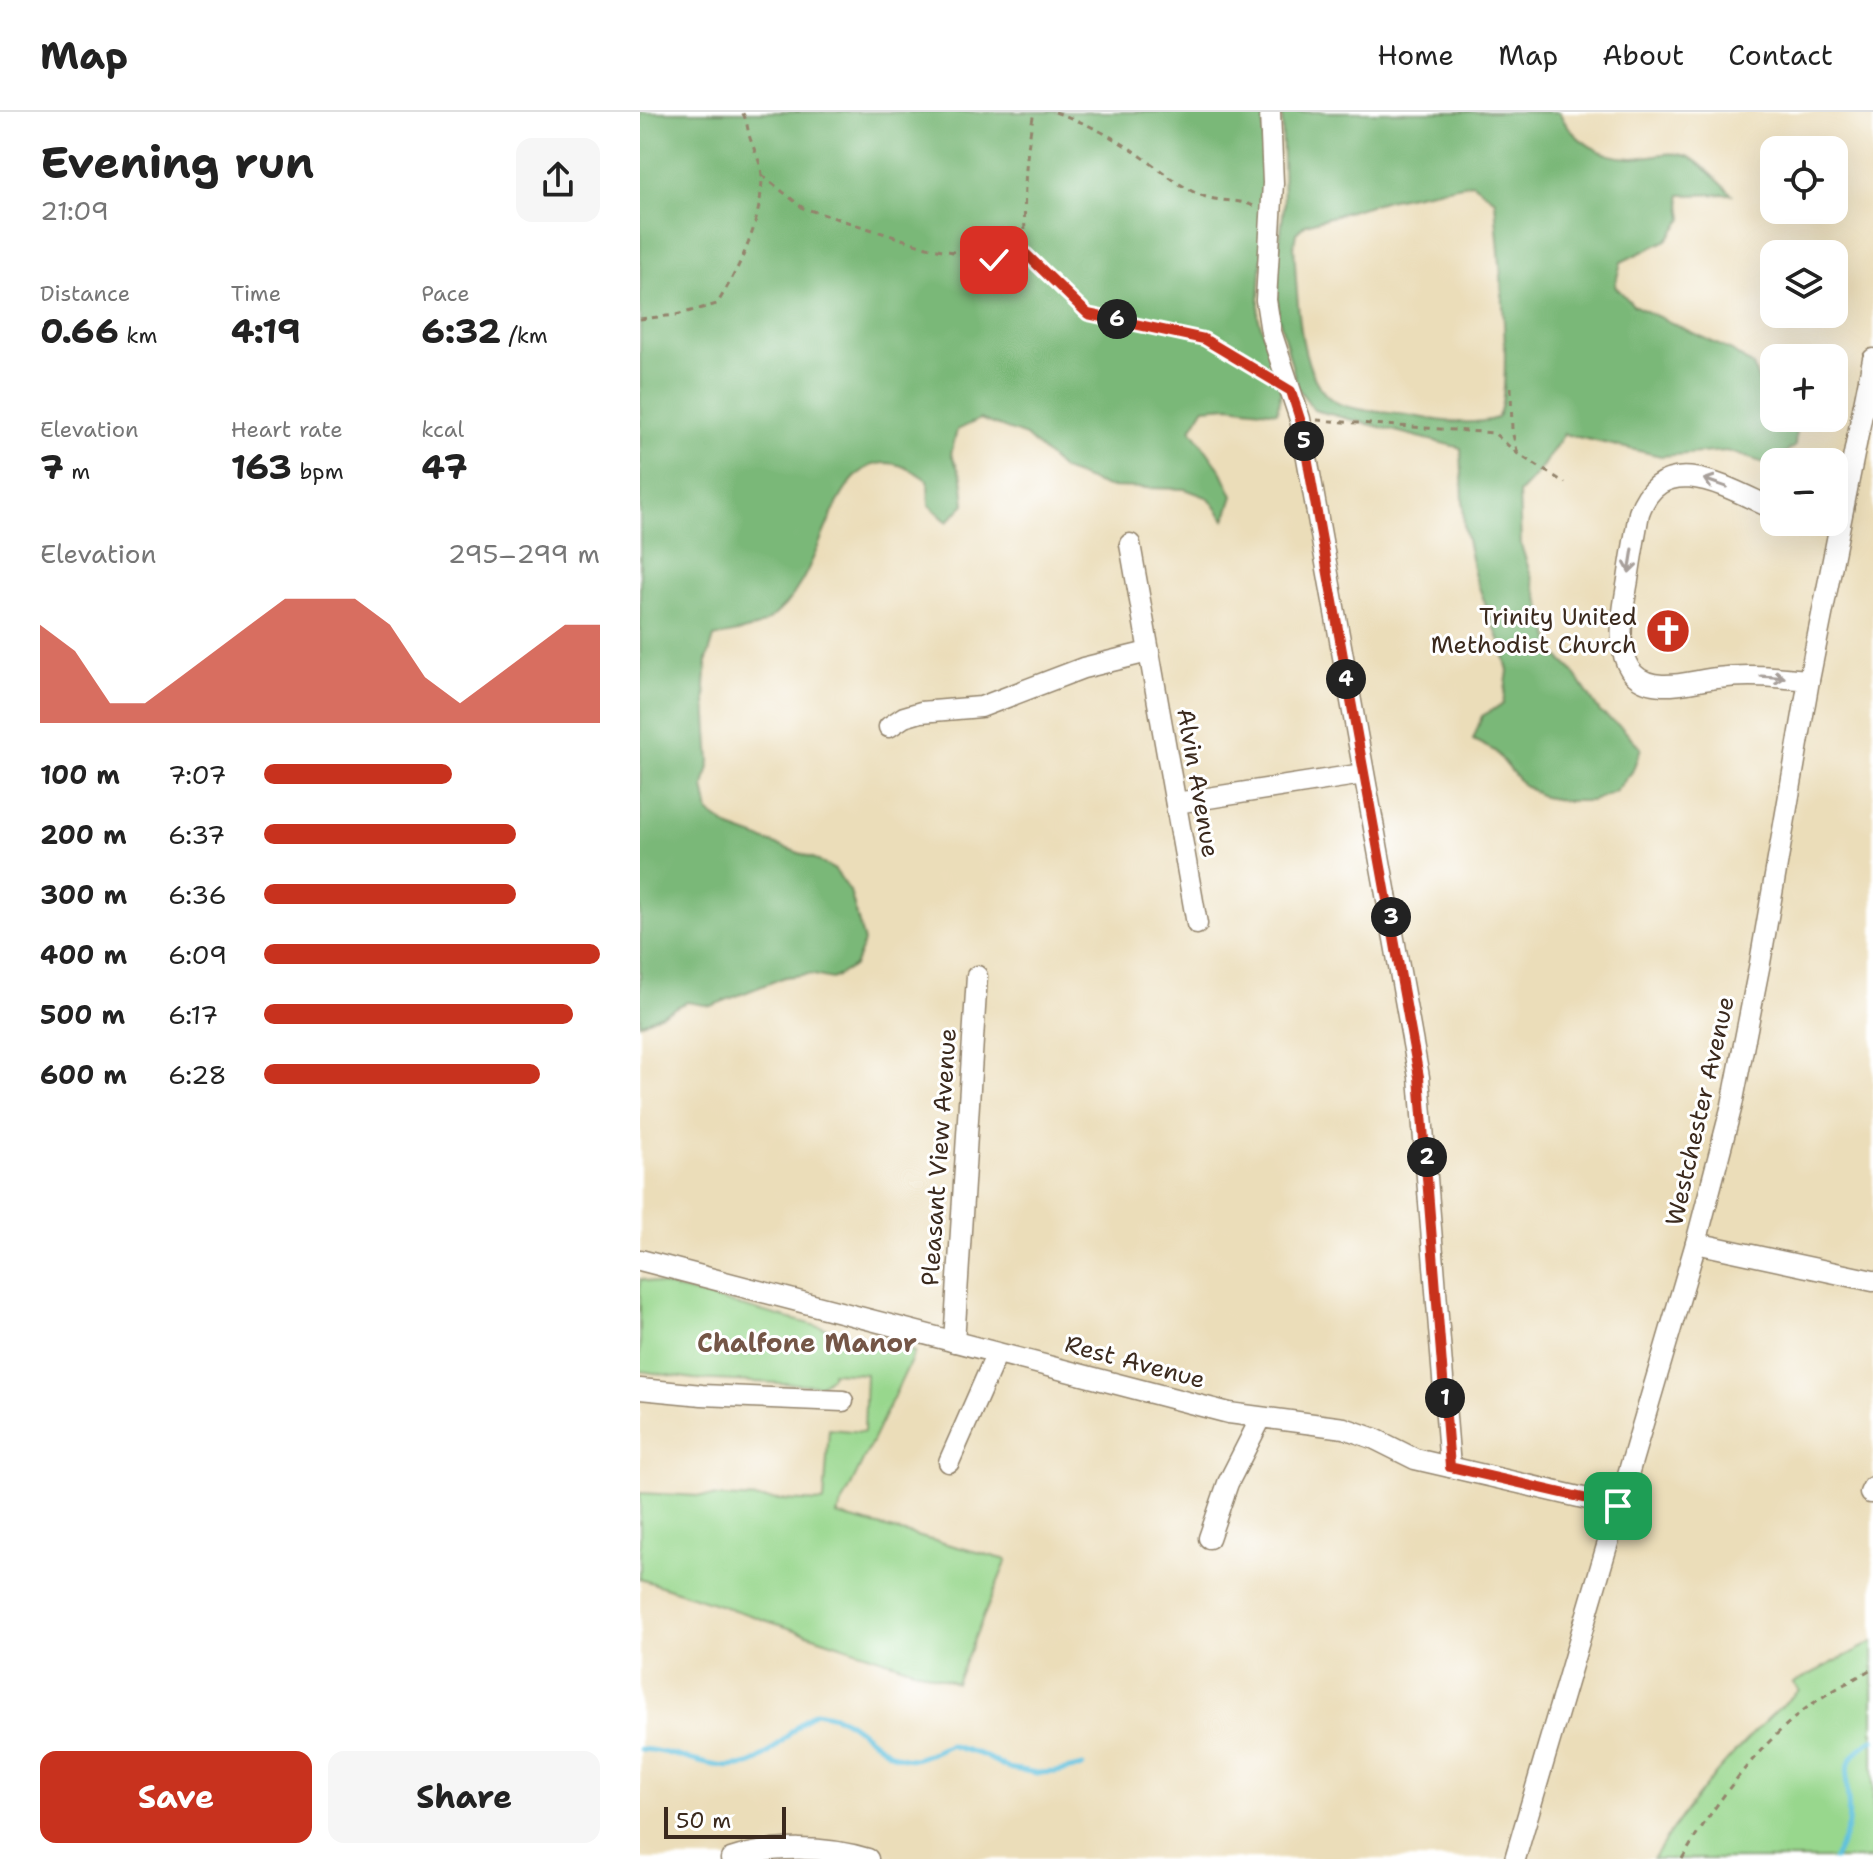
<!DOCTYPE html>
<meta charset="utf-8">
<style>
:root{--surface:#fff;--page:#f6f6f6;--text:#222;--muted:#767676;--line:#e0e0e0;--accent:#c8321e}
body{margin:0;font-family:"Shantell Sans",sans-serif;background:var(--page);color:var(--text);height:100vh;display:flex;flex-direction:column;font-size:30px;white-space:nowrap}
*{box-sizing:border-box;margin:0}
p{font-size:26px;color:var(--muted)}
.icon{flex:none;width:44px;height:44px;fill:none;stroke:currentColor;stroke-width:2;stroke-linecap:round;stroke-linejoin:round}
.map{position:relative;flex:1;overflow:hidden}
.side{display:flex;flex-direction:column;background:var(--surface);width:640px}
.side>*{flex:none}
.buttons{position:absolute;left:1120px;top:24px;display:grid;gap:16px}
.buttons a{display:grid;place-items:center;width:88px;height:88px;border-radius:16px;background:var(--surface);box-shadow:0 8px 32px #0002;font-size:40px}
.scale{position:absolute;left:24px;bottom:20px;width:122px;box-sizing:border-box;padding-left:8px;border:4px solid #3b2a1e;border-top:0;font-size:22px;line-height:28px;white-space:nowrap;color:#3b2a1e;-webkit-text-stroke:6px #fff;paint-order:stroke}
.pin{position:absolute;display:grid;place-items:center;width:68px;height:68px;color:#fff;margin:-34px;border-radius:16px;box-shadow:0 4px 12px #0006}
.km{position:absolute;width:40px;height:40px;margin:-20px;border-radius:50%;background:#222;color:#fff;font-size:22px;line-height:40px;text-align:center}
.round{display:grid;place-items:center;flex:none;width:84px;height:84px;border-radius:16px;background:var(--page)}
.summary{display:flex;align-items:center;justify-content:space-between;height:136px;padding:0 40px}
h1{font-size:44px;font-weight:700;line-height:60px}
.figures{display:grid;grid-template-columns:repeat(3,1fr);gap:12px;height:136px;padding:8px 40px}
.figures div{display:grid;align-content:center}
.figures b{font-size:34px;font-weight:700}
.figures small{font-size:22px;font-weight:400}
.figures p{font-size:22px}
.chart{height:224px;padding:16px 40px}
.chart p{display:flex;justify-content:space-between}
.chart svg{width:100%;height:144px;margin-top:8px;fill:var(--accent);opacity:.7}
.primary-button{display:flex;gap:16px;margin-top:auto;padding:16px 40px}
.primary-button a{flex:1;height:92px;border-radius:16px;background:var(--accent);color:#fff;font-size:32px;font-weight:700;line-height:92px;text-align:center}
.primary-button a+a{background:var(--page);color:var(--text)}
ul{padding:0 40px;list-style:none;font-size:26px}
li{display:grid;grid-template-columns:128px 96px 1fr;align-items:center;height:60px}
li i{height:20px;border-radius:10px;background:var(--accent)}
header{display:flex;align-items:center;gap:48px;box-sizing:border-box;height:112px;padding:0 40px;background:var(--surface);border-bottom:2px solid var(--line)}
header strong{font-size:38px}
nav{display:flex;gap:44px;margin-inline-start:auto;font-size:28px}
main{display:flex;flex:1;min-height:0}
.map>svg:first-child{display:block}
.green{fill:#98d78d;stroke:#6a8056;stroke-width:2}
.forest{fill:#7ab878;stroke:#5a714b;stroke-width:2;fill-rule:evenodd}
.lines{fill:none;stroke-linecap:round;stroke-linejoin:round}
.stream{stroke:#5fc1de;stroke-width:5}
.minor-casing{stroke:#93846c;stroke-width:23}
.path{stroke:#93846c;stroke-width:3;stroke-dasharray:6 6;stroke-linecap:butt}
.minor{stroke:#fff;stroke-width:20}
.oneway{stroke:#a79f9a}
.route-casing{stroke:#fff;stroke-width:16}
.route{stroke:#c8321e;stroke-width:10}
.labels{text-anchor:middle;stroke-width:6;stroke-linejoin:round;paint-order:stroke}
.poi-label{font-size:24px;fill:#3b2a1e;stroke:#fff;text-anchor:end}
.street-label{font-size:24px;fill:#3b2a1e;stroke:#fff}
.neighbourhood-label{font-size:26px;font-weight:bold;fill:#745647;stroke:#fff}
</style>
<header>
<strong>Map</strong>
<nav><a>Home</a><a>Map</a><a>About</a><a>Contact</a></nav>
</header>
<main>
<section class="side">
<div class="summary"><div><h1>Evening run</h1><p>21:09</p></div><a class="round"><svg class="icon" aria-label="share" viewBox="0 0 24 24"><path d="M12 15V3M7 8l5-5 5 5M5 13v7h14v-7"/></svg></a></div>
<div class="figures">
<div><p>Distance</p><b>0.66<small> km</small></b></div>
<div><p>Time</p><b>4:19</b></div>
<div><p>Pace</p><b>6:32<small> /km</small></b></div>
</div>
<div class="figures">
<div><p>Elevation</p><b>7<small> m</small></b></div>
<div><p>Heart rate</p><b>163<small> bpm</small></b></div>
<div><p>kcal</p><b>47</b></div>
</div>
<div class="chart"><p><span>Elevation</span>295–299 m</p>
<svg viewBox="0 0 160 44" preserveAspectRatio="none"><path d="M0 44V14L10 22L20 38L30 38L40 30L50 22L60 14L70 6L80 6L90 6L100 14L110 30L120 38L130 30L140 22L150 14L160 14V44z"/></svg>
</div>
<ul>
<li><b>100 m</b>7:07<i style="width:56%"></i></li>
<li><b>200 m</b>6:37<i style="width:75%"></i></li>
<li><b>300 m</b>6:36<i style="width:75%"></i></li>
<li><b>400 m</b>6:09<i style="width:100%"></i></li>
<li><b>500 m</b>6:17<i style="width:92%"></i></li>
<li><b>600 m</b>6:28<i style="width:82%"></i></li>
</ul>
<div class="primary-button"><a>Save</a><a>Share</a></div>
</section>
<div class="map">
<svg width="1233" height="1747" viewBox="0 0 1233 1747">
<rect width="100%" height="100%" fill="#fff"/>
<filter id="ink" filterUnits="userSpaceOnUse"><feTurbulence type="fractalNoise" baseFrequency=".0125" numOctaves="2"/><feDisplacementMap in="SourceGraphic" scale="16" xChannelSelector="R" yChannelSelector="G"/><feConvolveMatrix kernelMatrix="1 2 1 2 8 2 1 2 1" color-interpolation-filters="sRGB"/></filter>
<filter id="wash" filterUnits="userSpaceOnUse"><feTurbulence type="fractalNoise" baseFrequency=".006" numOctaves="4" result="noise"/><feDisplacementMap in="SourceGraphic" scale="32" xChannelSelector="R" yChannelSelector="G"/><feGaussianBlur stdDeviation="1.8" result="paint"/><feColorMatrix in="noise" values="0 0 0 0 0 0 0 0 0 0 0 0 0 0 0 0 0 1.4 0 .05"/><feComposite in="paint" operator="in"/></filter>
<g filter="url(#wash)">
<rect width="100%" height="100%" fill="#ebddb9"/>
<g class="green">
<polygon points="0,1167 275,1240 197,1403 367,1448 316,1571 0,1467 0,1381 184,1390 189,1317 224,1320 226,1262 192,1260 192,1264 180,1273 54,1267 0,1259"/>
<path d="M1233 1530V1747H1013C1053 1682 1102 1628 1159 1578L1153 1571Z"/>
</g>
<g class="forest">
<path d="M0 0H623L626 86 618 204 641 279 637 300 589 294 564 296 551 317 582 360 593 384 585 408 569 386 545 377 467 375 423 358 386 324 340 307 317 318 311 342 322 365 325 392 307 410 289 393 288 369C206 306 191 423 160 472 152 486 140 500 127 509 114 519 90 521 74 525L67 548 65 574 70 650 64 675 69 701 90 716 173 746 195 758 210 779 224 830 214 854 192 867 169 862 145 865 71 894 47 890 0 912Z"/>
<path d="M642 0H919C932 28 963 47 994 46 1011 45 1032 37 1049 45 1062 51 1081 72 1092 82L1040 83 1043 107 1027 128 981 150 975 174 993 193 1092 239 1113 254 1122 278 1134 290V306H1149L1156 313 1155 334 1127 352 1087 339 1021 344 924 322 897 362 879 381 881 433 906 509 913 540 932 558 960 600 982 616 1001 636 992 660 975 680 952 689H927L903 685 882 672 855 639 833 628 842 604 863 592 868 559 862 535 835 465 824 414 821 336 674 298 658 276 638 202 637 150 644 95ZM832 71 855 88C857 131 875 275 857 306 827 315 797 308 767 303 748 300 710 299 694 289 656 267 657 173 654 133L656 121 666 112 747 88Z"/>
</g>
<g class="lines">
<g class="stream">
<path d="M0 1637C43 1638 88 1673 127 1642 144 1629 157 1612 175 1600 186 1602 196 1603 206 1609 227 1621 246 1647 273 1647 284 1646 298 1637 309 1633L342 1643 368 1656 397 1661 416 1660 443 1654"/>
<path d="M1194 1747C1199 1737 1206 1723 1208 1712 1213 1678 1191 1651 1233 1628"/>
</g>
</g>
</g>
<g filter="url(#ink)">
<g class="lines">
<g class="minor-casing">
<g id="minor">
<polyline points="630,0 633,71 626,188 631,220 660,307 779,965 810,1355"/>
<path d="M1134 397C1091 378 1023 334 999 401 995 424 991 446 988 468 982 504 967 571 1022 573 1041 574 1058 568 1077 566 1108 562 1138 565 1169 568"/>
<polyline points="490,432 557,812"/>
<polyline points="249,615 264,605 281,600 341,595 443,556 508,540"/>
<polyline points="536,691 723,662"/>
<polyline points="1056,1131 1233,1169"/>
<polyline points="0,1148 589,1301 704,1316 735,1327 775,1347 978,1394"/>
<polyline points="314,1230 337,864"/>
<polyline points="0,1277 62,1283 203,1289"/>
<polyline points="309,1350 357,1241"/>
<polyline points="1230,1381 1233,1375"/>
<polyline points="569,1426 588,1371 621,1306"/>
<path d="M91 1747C132 1733 187 1734 228 1747"/>
<polyline points="875,1747 1056,1131 1092,993 1120,851 1169,568 1233,247"/>
</g>
</g>
<g class="path">
<path d="M415 0C444 10 472 24 498 42 519 56 541 77 566 85 582 90 598 87 614 94"/>
<polyline points="122,63 163,96 287,135 354,148 386,142 448,202 564,227 625,263"/>
<path d="M386 142C383 94 384 48 394 0"/>
<path d="M0 207 36 203 77 192C101 153 121 112 122 65 122 53 115 40 111 29 107 19 108 9 102 0"/>
<polyline points="871,275 872,319 878,342"/>
<polyline points="677,308 854,321 878,342 925,371"/>
<path d="M1042 1747C1074 1693 1114 1638 1164 1598 1184 1582 1210 1570 1233 1556"/>
</g>
<use href="#minor" class="minor"/>
</g>
<defs><path id="oneway-shaft" d="M-6 0H5M1.5-3L5.5 0L1.5 3" fill="none" stroke-width="1.6" stroke-linecap="round" stroke-linejoin="round" transform="scale(2)"/></defs>
<g class="oneway">
<use href="#oneway-shaft" transform="translate(1075 371) rotate(-161)"/>
<use href="#oneway-shaft" transform="translate(991 449) rotate(99)"/>
<use href="#oneway-shaft" transform="translate(1133 565) rotate(4)"/>
</g>
</g>
<g class="lines" filter="url(#ink)">
<g class="route-casing">
<polyline id="route" points="354,148 386,142 448,202 564,227 651,279 660,307 779,965 810,1355 978,1394"/>
</g>
<use href="#route" class="route"/>
</g>
<defs>
<g id="church-disc" transform="scale(2.3)"><circle r="9.5" fill="#c8321e" stroke="#fff"/><path d="M-1.2-6h2.4v3.5h3.3v2.4h-3.3V6h-2.4V-.1h-3.3v-2.4h3.3Z" fill="#fff"/></g>
</defs>
<g fill-rule="evenodd">
<use href="#church-disc" x="1028" y="519"/>
</g>
<g class="labels">
<g class="poi-label">
<text x="997" y="513">Trinity United<tspan x="997" dy="28">Methodist Church</tspan></text>
</g>
<g class="street-label">
<text transform="translate(558 671) rotate(80)" y="8">Alvin Avenue</text>
<text transform="translate(1060 999) rotate(-77)" y="8">Westchester Avenue</text>
<text transform="translate(299 1045) rotate(-86)" y="8">Pleasant View Avenue</text>
<text transform="translate(495 1250) rotate(15)" y="8">Rest Avenue</text>
</g>
<g class="neighbourhood-label">
<text x="167" y="1240">Chalfone Manor</text>
</g>
</g>
</svg>
<div class="buttons">
<a><svg class="icon" aria-label="locate" viewBox="0 0 24 24"><circle cx="12" cy="12" r="6"/><path d="M12 2v4M12 18v4M2 12h4M18 12h4"/></svg></a>
<a><svg class="icon" aria-label="layers" viewBox="0 0 24 24"><path d="M12 4l9 5-9 5-9-5zM3 14l9 5 9-5"/></svg></a>
<a>+</a>
<a>−</a>
</div>
<div class="scale">50 m</div>
<div class="pin" style="left:978px;top:1394px;background:#1e9e55"><svg class="icon" aria-label="arrive" viewBox="0 0 24 24"><path d="M6 21V4h12l-3 4 3 4H6"/></svg></div>
<div class="pin" style="left:354px;top:148px;background:#d93025"><svg class="icon" aria-label="check" viewBox="0 0 24 24"><path d="M5 12l5 5 9-10"/></svg></div>
<b class="km" style="left:805px;top:1286px">1</b>
<b class="km" style="left:787px;top:1045px">2</b>
<b class="km" style="left:751px;top:805px">3</b>
<b class="km" style="left:706px;top:567px">4</b>
<b class="km" style="left:664px;top:329px">5</b>
<b class="km" style="left:477px;top:207px">6</b>
</div>
</main>
